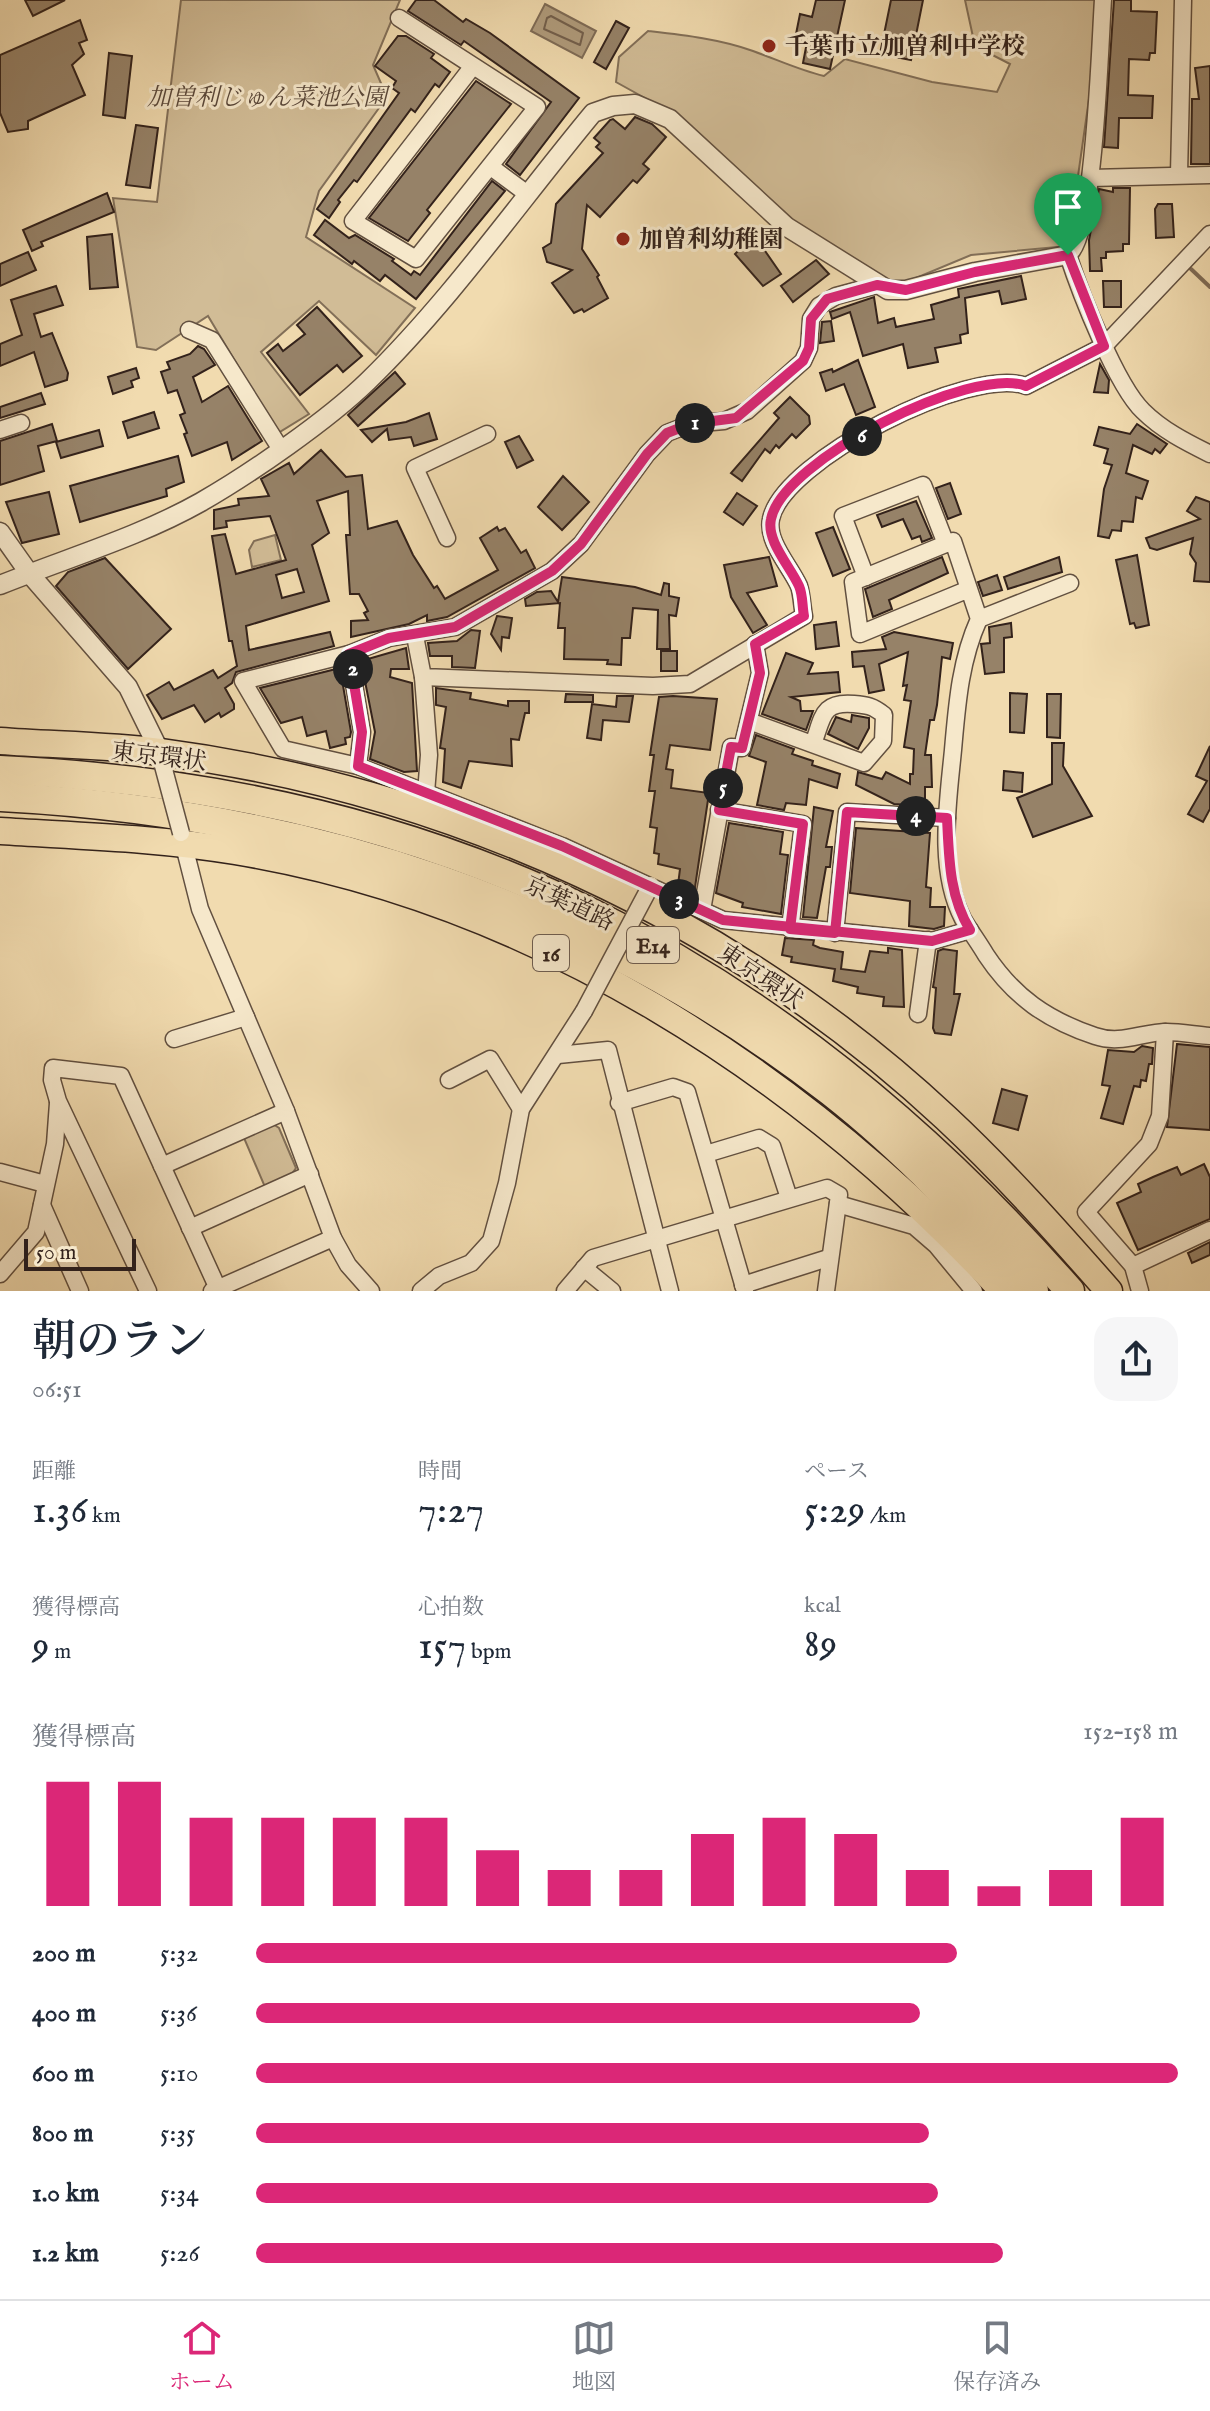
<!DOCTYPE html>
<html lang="ja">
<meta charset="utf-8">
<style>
:root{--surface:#fff;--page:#f6f6f7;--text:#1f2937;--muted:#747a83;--line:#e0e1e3;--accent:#db2777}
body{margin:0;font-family:"IM FELL English","Noto Serif JP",serif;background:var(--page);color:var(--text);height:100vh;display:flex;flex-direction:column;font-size:30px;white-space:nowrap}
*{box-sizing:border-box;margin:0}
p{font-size:26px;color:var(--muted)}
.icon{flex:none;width:44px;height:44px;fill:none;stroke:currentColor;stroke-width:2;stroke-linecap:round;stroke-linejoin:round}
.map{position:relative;height:1291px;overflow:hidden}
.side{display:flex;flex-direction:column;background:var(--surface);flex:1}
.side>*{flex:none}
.scale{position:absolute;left:24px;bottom:20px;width:112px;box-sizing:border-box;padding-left:8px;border:4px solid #33221b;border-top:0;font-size:22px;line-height:28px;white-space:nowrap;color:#33221b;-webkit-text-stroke:6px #f6e8cb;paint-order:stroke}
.pin{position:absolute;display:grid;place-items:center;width:68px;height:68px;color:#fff;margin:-82px -34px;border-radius:50% 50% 50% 0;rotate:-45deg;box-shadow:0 0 8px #0007}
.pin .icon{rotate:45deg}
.km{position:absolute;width:40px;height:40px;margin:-20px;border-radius:50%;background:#222;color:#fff;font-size:22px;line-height:40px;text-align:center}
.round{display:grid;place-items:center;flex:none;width:84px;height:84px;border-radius:24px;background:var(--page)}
.head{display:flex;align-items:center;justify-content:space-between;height:136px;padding:0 32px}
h1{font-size:44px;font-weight:600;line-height:60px}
.stats{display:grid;grid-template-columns:repeat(3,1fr);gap:12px;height:136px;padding:8px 32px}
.stats div{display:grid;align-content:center}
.stats b{font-size:40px;font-weight:600}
.stats small{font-size:22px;font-weight:400}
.stats p{font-size:22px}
.chart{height:224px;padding:16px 32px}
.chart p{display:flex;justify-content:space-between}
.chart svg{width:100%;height:144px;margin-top:8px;stroke:var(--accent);stroke-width:6}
ul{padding:0 32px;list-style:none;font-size:26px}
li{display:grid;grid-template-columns:128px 96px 1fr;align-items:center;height:60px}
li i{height:20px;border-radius:10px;background:var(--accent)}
.dock{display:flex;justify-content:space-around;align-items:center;height:112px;border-top:2px solid var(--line);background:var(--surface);font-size:22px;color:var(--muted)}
.dock a{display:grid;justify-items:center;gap:4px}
.dock .active{color:var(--accent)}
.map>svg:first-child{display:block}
.green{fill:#d1bc96;stroke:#826f58;stroke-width:2}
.water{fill:#b09c7d;stroke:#7e6b56;stroke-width:2}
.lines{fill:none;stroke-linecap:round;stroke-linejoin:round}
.shore{stroke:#725f4c;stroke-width:2}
.stream{stroke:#7e6b56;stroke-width:4}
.building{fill:#968268;stroke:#33221b;stroke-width:2;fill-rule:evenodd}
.minor-casing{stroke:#625040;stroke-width:19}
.tertiary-casing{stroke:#625040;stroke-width:21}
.trunk-casing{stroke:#33221b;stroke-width:29}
.motorway-casing{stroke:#33221b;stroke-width:31}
.minor{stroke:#f6e8cb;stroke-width:16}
.tertiary{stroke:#f6e8cb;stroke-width:18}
.trunk{stroke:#f1dbaf;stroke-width:26}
.motorway{stroke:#f1dbaf;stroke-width:28}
.minor-bridge-casing{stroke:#625040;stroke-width:19;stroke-linecap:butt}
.minor-bridge{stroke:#f6e8cb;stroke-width:16}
.route-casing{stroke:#fff;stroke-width:16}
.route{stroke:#db2777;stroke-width:10}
.poi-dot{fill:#8f2418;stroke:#f6e8cb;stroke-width:3}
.labels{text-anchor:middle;stroke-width:6;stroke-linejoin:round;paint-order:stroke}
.shield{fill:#f6e8cb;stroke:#6e5d50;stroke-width:2}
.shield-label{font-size:22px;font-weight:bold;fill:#33221b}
.poi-label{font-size:24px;font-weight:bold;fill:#33221b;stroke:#f6e8cb;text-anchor:start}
.park-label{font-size:24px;font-style:italic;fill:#5a483a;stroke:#f6e8cb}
.street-label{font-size:24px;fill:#33221b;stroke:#f6e8cb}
</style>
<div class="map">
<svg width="1210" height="1291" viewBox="0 0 1210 1291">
<rect width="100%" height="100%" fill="#f1dbaf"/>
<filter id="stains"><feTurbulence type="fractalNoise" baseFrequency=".0025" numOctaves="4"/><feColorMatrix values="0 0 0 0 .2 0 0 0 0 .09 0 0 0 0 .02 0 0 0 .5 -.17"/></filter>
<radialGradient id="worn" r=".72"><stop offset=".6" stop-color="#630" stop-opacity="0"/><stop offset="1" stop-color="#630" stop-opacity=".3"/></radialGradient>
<g class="green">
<polygon points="181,0 400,0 373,65 387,97 319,191 306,237 415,308 376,355 319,301 261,352 309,414 278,433 208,316 156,350 137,347 113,198 157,202"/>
<path d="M965 0H1095L1090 92 1068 246 971 255 904 283 869 276 796 223 652 102 616 82 619 57 648 31C683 35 720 39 753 51 778 60 799 70 824 76L845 59 932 82 997 92 1010 64 975 46Z"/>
<polygon points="275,535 281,560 252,567 249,550 254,541"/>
<polygon points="273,1124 279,1128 296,1168 289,1178 265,1187 244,1138"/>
</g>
<polygon class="water" points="545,4 596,31 582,58 531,31"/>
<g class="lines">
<polygon class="shore" points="551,16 583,33 580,45 544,29 547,18"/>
<polyline class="stream" points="1191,269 1210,287"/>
</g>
<g class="building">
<polygon points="25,0 65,0 33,16"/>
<polygon points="416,0 434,0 463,22 466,19 490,33 579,98 520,175 506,164 551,102 464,41 461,45 408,11"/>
<polygon points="816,0 845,0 830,69 803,63 807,42 795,39 800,14 812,17"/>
<polygon points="891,0 923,0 911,60 880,54"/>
<polygon points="1114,0 1131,0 1131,11 1157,12 1155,53 1150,53 1149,60 1129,59 1128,95 1153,96 1152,118 1119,118 1118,148 1104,147"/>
<polygon points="80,20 87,40 79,43 84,54 72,65 85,95 28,121 28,129 8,132 0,113 0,55"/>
<polygon points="616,21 629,28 606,69 594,62"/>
<polygon points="398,36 406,36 434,54 431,58 450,72 439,87 435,84 415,112 411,109 357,182 354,180 338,200 340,202 329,218 317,209 399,93 392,88 396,81 375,66"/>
<polygon points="109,53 132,56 125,118 103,115"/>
<polygon points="1210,66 1210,164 1191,164 1192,99 1199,99 1195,68"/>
<polygon points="476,81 511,104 427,210 430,213 408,241 369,218"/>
<polygon points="635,117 652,124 666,137 643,164 649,169 637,183 633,180 600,217 587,205 582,249 599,275 597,277 608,298 584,312 582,309 574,313 552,283 572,270 547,262 543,248 551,243 556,204 603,153 596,147 600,143 594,138 610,120 613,119 625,129"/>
<polygon points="136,125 158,128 150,188 126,185"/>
<polygon points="492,181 505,191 416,299 385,275 380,281 354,261 352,264 314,235 325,220 349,238 355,235 394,259 392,261 411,275 414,271 420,275"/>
<polygon points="1113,188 1130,188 1129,244 1123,244 1123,251 1106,252 1106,258 1101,258 1102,271 1090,271 1089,240 1099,189 1113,192"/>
<polygon points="107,193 114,212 41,242 43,246 32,251 23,230"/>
<polygon points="1158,204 1172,204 1174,237 1156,238 1155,209"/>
<polygon points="112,234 118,287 90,289 87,237"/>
<polygon points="754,235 781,274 763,286 735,254"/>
<polygon points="28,252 36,270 0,286 0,264"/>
<polygon points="816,260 829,274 793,302 781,286"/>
<polygon points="1021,276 1026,299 1002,304 999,291 965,298 968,333 960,335 961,343 935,348 938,362 908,368 903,344 863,356 850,312 832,319 830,312 874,297 878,323 894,318 896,327 934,319 931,305 959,297 958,289"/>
<polygon points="1103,281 1121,281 1121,307 1104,307"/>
<polygon points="56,286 63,305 34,314 41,337 52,333 68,373 67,380 45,387 34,352 0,366 0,344 22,335 11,300"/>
<polygon points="317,307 362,356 343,372 337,365 300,395 267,353 278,344 283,351 305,334 297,325"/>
<polygon points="831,321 834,341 820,343 822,322"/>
<polygon points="198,346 204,349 215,365 193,377 202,402 228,386 262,441 232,460 227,442 192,456 184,434 187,433 180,415 185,413 177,390 168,393 161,372 170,369 167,362 190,354"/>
<polygon points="858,360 875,407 856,415 844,384 826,391 820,373 832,369 833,372"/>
<polygon points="1100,364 1109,380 1108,393 1094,392"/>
<polygon points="136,368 139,378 131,381 133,387 113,394 108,377"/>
<polygon points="395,372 405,384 358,426 348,415"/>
<polygon points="41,393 45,404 0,418 0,407"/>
<polygon points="790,397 809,416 810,424 796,438 792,434 779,448 776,445 770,453 765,449 742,481 731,473 779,418 774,413"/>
<polygon points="154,412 159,428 128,438 123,422"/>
<polygon points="429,413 437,439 414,446 411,437 389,440 387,429 372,442 361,430 406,422"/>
<polygon points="52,424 57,441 38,446 44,471 0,485 0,441"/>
<polygon points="1137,424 1167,444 1160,453 1155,449 1152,454 1133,445 1126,473 1148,481 1142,499 1136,497 1133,522 1122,521 1121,531 1112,530 1109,538 1098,536 1104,489 1112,465 1104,463 1108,449 1094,445 1099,427 1130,434"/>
<polygon points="99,430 103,446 61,458 56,442"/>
<polygon points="519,436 533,460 517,468 505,442"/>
<path d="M321 450 346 477 362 475 368 529 397 521 413 555 434 588 437 586 445 599 498 570 480 538 497 527 499 531 505 528 521 553 526 550 535 568 447 617 427 621V615L409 624 351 637V621L368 620 364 613 368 611 359 594H350L346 535H350L348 491 317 501 329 533 312 545 329 601 246 626 249 650 330 632 334 646 236 672 232 683 225 688 234 704V709L221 717 219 713 205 722 194 705 162 719 147 695 169 682 174 690 213 670 218 678 237 666 232 641H229L212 536 225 534 236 574 286 560 270 516 226 521 227 527 214 529V510L239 505 238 499 269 496 261 479 289 463 294 474ZM297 569 304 592 282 598 276 575Z"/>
<polygon points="178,456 184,482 166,489 167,496 80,522 70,486"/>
<polygon points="563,476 589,502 562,530 538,507"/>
<polygon points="950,483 961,514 948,519 936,488"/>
<polygon points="49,492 59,534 22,543 6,502"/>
<polygon points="737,493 757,506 743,525 724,512"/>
<polygon points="1196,497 1210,502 1210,582 1194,581 1196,563 1190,554 1193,538 1157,550 1150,548 1146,538 1200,519 1187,511"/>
<polygon points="916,501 932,538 922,542 920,536 912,539 903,519 882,527 877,515"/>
<polygon points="833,527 850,569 833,576 816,533"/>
<polygon points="1137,555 1149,625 1136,628 1134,623 1130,624 1116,560"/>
<polygon points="769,557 777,586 747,593 767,625 753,633 731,597 724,565"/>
<polygon points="942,557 948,573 889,600 892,609 873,617 865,589"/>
<polygon points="1059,557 1062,572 1008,589 1004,577"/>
<polygon points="105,558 171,629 128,669 56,586 68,572"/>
<polygon points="997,575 1002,590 983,596 978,582"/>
<polygon points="562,577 635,587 661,595 664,583 669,584 669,596 679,598 676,616 669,615 670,649 657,649 658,610 633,608 630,638 622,638 621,665 607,664 608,660 564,659 565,628 558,628 560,603 526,606 525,599 537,592 551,591 558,602"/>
<polygon points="497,616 512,618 509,638 502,637 501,650 491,634"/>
<polygon points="836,622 839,646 816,649 814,625"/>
<polygon points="1011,623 1012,637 1004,638 1004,672 985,674 981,644 990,643 989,627"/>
<polygon points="471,630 480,631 475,668 452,667 452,656 430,656 428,643 457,641"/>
<polygon points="894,632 953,643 950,659 942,657 937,705 934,720 930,720 925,755 931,755 932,787 925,787 925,806 894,804 856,785 858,772 882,779 886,772 910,784 910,774 913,774 914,749 904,747 911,701 904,700 907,685 903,686 908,652 879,664 884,690 869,693 864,666 853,667 852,652 886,649 882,637"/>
<polygon points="406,648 409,669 391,669 390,677 412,683 417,771 404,772 370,759 375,732 361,661"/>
<rect x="661" y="651" width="16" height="20"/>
<polygon points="786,653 813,663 808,674 838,672 840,692 791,697 800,701 801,711 813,711 806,730 762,714"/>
<polygon points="340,668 351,732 350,737 345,738 346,744 330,748 326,731 307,736 302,717 281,723 260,688"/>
<polygon points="436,688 471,693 470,699 508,706 508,701 529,701 529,713 525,713 519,740 511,739 512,766 469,761 461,788 443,782 445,749 440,748 446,707 436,705"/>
<polygon points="1010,693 1027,694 1024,733 1010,732"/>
<polygon points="566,694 593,695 593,702 565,702"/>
<polygon points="1047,694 1061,694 1060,738 1047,737"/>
<polygon points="617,696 633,696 629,722 603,720 601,740 587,738 592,704 616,707"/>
<polygon points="673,696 717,699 710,750 670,745 666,769 673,770 671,788 709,793 694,894 678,885 680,869 658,864 659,854 654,853 657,828 650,827 655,791 649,791 654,755 650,755 659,697"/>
<polygon points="852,715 869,718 869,728 858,749 828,734 836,717 851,722"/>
<polygon points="756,735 794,749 792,754 813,761 812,765 840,774 837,788 809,779 806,805 786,803 784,810 757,805 766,762 749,756"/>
<polygon points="1052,743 1064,743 1063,766 1092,816 1033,837 1017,798 1052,784"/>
<polygon points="1210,746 1210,809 1203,822 1188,814 1207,781 1196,776"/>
<polygon points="1004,771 1023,773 1022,792 1003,790"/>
<polygon points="814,807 833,811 826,847 832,847 830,867 826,867 817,918 803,917"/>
<polygon points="729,823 783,832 780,854 788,855 781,914 742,907 743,903 716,893"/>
<polygon points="856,828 930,833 926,887 931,888 930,907 945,907 944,926 934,929 909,926 910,901 850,893"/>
<polygon points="785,938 814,940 813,945 820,948 843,952 841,969 865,972 870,951 888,953 888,948 902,950 904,1007 883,1006 884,997 857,993 858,987 833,981 835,969 791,962 792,957 782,955"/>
<polygon points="943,949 957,951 954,994 960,994 951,1035 935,1033 933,1028 936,988 933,987 934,981 938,951"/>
<polygon points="1177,1044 1210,1047 1210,1130 1167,1127"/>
<polygon points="1142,1046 1153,1048 1152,1064 1149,1064 1146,1081 1141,1080 1140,1087 1134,1086 1123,1124 1101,1118 1110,1086 1102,1085 1108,1050 1134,1052"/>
<polygon points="1002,1089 1027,1096 1018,1130 993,1123"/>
<polygon points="1204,1164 1210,1177 1210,1219 1138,1250 1117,1203 1141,1192 1138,1184 1153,1177 1177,1167 1181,1175"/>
<polygon points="1210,1242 1210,1255 1192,1263 1188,1253"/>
</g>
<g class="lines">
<g class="minor-casing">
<g id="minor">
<polyline points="399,18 537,107 416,259 353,221 473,66"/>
<polyline points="491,167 526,193"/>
<polyline points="1179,174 1183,0"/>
<polyline points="1091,178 1210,175"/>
<path d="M1068 255C1095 238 1100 40 1103 0"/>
<path d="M1063 256 1068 255C1080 292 1116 385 1143 411 1162 430 1186 442 1210 454"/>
<polyline points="877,285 836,296 819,306 811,319 809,348 803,361 747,411 724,421 690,424 667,433 647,454 581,544 552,571 455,627 389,638 349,654 243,681 283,749 358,766 562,846 723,920 932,941 970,930"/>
<polyline points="189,330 212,340 280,448"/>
<polyline points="0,430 21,423"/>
<polyline points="447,538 415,468 487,434"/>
<polyline points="866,577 843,516 923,485 946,544"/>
<path d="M969 589 860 634 853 582 953 541 979 619C960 661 957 705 953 750 948 802 937 870 963 919 970 931 979 943 986 955 1014 997 1047 1020 1095 1036 1121 1045 1142 1032 1167 1032 1181 1032 1196 1035 1210 1036"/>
<polyline points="979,619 1070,583"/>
<path d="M415 636 423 677 653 686 690 684 804 616C802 606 802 595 799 586 790 566 766 541 771 519 783 460 972 365 1026 386L1104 346 1210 234"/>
<polyline points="349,654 362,732 358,766"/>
<polyline points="423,677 429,755 426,793"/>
<path d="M749 721 864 763 883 741 884 715C873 706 867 705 854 704 821 701 823 718 813 744"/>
<polyline points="719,810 803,824 790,929"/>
<polyline points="182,838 200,909 286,1111 333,1238 348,1265 371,1291"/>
<polyline points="702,910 731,747 742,748 760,673 755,644"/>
<polyline points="835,933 847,812 947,818"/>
<polyline points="918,1014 928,940"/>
<polyline points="174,1039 246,1017"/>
<polyline points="558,1055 608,1050 670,1291"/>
<polyline points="449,1080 490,1059 521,1109"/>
<polyline points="619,1103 673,1087 687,1092 745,1291"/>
<polyline points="706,1154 759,1138 772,1146 789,1198"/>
<polyline points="162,1166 286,1111"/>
<polyline points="0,1172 45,1184"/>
<polyline points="838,1204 914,1226 936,1245 974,1291"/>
<polyline points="42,1205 80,1291"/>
<polyline points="190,1228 310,1174"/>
<polyline points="1133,1266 1210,1230"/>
<polyline points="584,1268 612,1291"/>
<polyline points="0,1274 36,1232 55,1144 58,1103"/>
<polyline points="743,1285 828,1258"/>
<polyline points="148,1291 58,1101 52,1080 53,1068 121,1076 219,1291"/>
<polyline points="212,1291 333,1238"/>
<polyline points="421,1291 439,1276 471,1263 491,1241 507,1183 521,1109 584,1011"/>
<polyline points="565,1291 593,1258 827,1188 839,1195 826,1291"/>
<polyline points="1140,1291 1133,1266 1086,1212 1149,1144 1160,1116 1165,1032"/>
</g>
</g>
<g class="tertiary-casing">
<g id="tertiary">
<polyline points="0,532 29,573 128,687 160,752"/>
<path d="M0 585C67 558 139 537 201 502 250 474 328 420 368 381 451 300 519 202 593 113L613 106 635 104 670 119 787 227 888 290H906L975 272 1063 256"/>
</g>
</g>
<g class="trunk-casing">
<g id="trunk">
<path d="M0 741C53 745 107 745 160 752 450 790 732 918 946 1118 1004 1172 1057 1232 1109 1291"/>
<path d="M0 831C78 836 158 838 235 851 534 900 800 1072 1003 1291"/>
</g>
</g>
<g class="motorway-casing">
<g id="motorway">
<path d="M0 770C444 790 778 958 1070 1291"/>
<path d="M0 797C307 813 586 902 831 1092 905 1150 972 1221 1034 1291"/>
</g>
</g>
<use href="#minor" class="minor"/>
<use href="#tertiary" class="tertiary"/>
<use href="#trunk" class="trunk"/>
<use href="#motorway" class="motorway"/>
<g class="minor-bridge-casing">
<g id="minor-bridge">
<polyline points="162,762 181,833"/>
<polyline points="584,1011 651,885"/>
</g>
</g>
<use href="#minor-bridge" class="minor-bridge"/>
</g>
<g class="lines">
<g class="route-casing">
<path id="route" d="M1068 255 975 272 906 290 877 285 827 299 811 319 809 348 803 361 736 418 690 424 667 433 647 454 581 544 552 571 455 627 389 638 349 654 362 732 358 766 562 846 723 920 932 941 970 930C949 896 949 857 947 818L847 812 835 933 790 929 803 824 719 810 731 747 742 748 760 673 755 644 804 616C802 606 803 595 799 586 790 566 766 541 771 519 783 460 972 365 1026 386L1104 346 1068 255"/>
</g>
<use href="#route" class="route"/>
</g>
<g class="poi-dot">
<circle cx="769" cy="46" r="8"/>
<circle cx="623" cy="239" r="8"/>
</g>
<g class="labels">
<g class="shield">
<rect x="627" y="927" width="52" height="36" rx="6"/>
<rect x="533" y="935" width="36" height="36" rx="6"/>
</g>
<g class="shield-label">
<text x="653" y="953">E14</text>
<text x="551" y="961">16</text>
</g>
<g class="poi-label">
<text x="785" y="54">千葉市立加曽利中学校</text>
<text x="639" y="247">加曽利幼稚園</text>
</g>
<g class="park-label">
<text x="267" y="105">加曽利じゅん菜池公園</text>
</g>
<g class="street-label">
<text transform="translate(159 756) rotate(7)" y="8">東京環状</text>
<text transform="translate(570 903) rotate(25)" y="8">京葉道路</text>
<text transform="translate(761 976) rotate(34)" y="8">東京環状</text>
</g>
</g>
<rect width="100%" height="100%" filter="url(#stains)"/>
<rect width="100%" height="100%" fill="url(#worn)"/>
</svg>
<div class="scale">50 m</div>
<div class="pin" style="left:1068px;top:255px;background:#1e9e55"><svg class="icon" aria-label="arrive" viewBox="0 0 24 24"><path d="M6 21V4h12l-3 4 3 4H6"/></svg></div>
<b class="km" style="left:695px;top:423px">1</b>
<b class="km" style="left:353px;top:669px">2</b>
<b class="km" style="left:679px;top:899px">3</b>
<b class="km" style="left:916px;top:816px">4</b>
<b class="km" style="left:723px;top:788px">5</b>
<b class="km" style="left:862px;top:436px">6</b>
</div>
<section class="side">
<div class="head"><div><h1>朝のラン</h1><p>06:51</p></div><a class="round"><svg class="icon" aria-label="share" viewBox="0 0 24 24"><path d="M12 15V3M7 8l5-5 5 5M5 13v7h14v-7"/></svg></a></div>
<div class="stats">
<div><p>距離</p><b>1.36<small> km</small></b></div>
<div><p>時間</p><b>7:27</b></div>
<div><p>ペース</p><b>5:29<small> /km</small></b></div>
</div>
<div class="stats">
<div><p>獲得標高</p><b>9<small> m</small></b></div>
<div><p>心拍数</p><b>157<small> bpm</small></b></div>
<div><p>kcal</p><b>89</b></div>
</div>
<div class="chart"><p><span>獲得標高</span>152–158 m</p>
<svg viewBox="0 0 160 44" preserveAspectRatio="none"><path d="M5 44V6M15 44V6M25 44V17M35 44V17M45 44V17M55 44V17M65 44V27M75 44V33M85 44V33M95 44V22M105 44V17M115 44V22M125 44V33M135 44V38M145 44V33M155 44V17"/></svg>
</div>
<ul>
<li><b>200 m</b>5:32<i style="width:76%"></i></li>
<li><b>400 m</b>5:36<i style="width:72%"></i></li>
<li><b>600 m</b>5:10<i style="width:100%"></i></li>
<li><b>800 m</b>5:35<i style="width:73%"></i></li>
<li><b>1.0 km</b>5:34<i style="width:74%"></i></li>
<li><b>1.2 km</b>5:26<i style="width:81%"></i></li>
</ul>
</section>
<nav class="dock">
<a class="active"><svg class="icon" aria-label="home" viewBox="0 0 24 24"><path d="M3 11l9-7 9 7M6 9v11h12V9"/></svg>ホーム</a>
<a><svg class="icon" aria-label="map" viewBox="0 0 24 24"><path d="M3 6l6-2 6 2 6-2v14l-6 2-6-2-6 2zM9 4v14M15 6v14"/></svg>地図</a>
<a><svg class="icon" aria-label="saved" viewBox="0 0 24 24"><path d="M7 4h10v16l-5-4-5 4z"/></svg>保存済み</a>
</nav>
